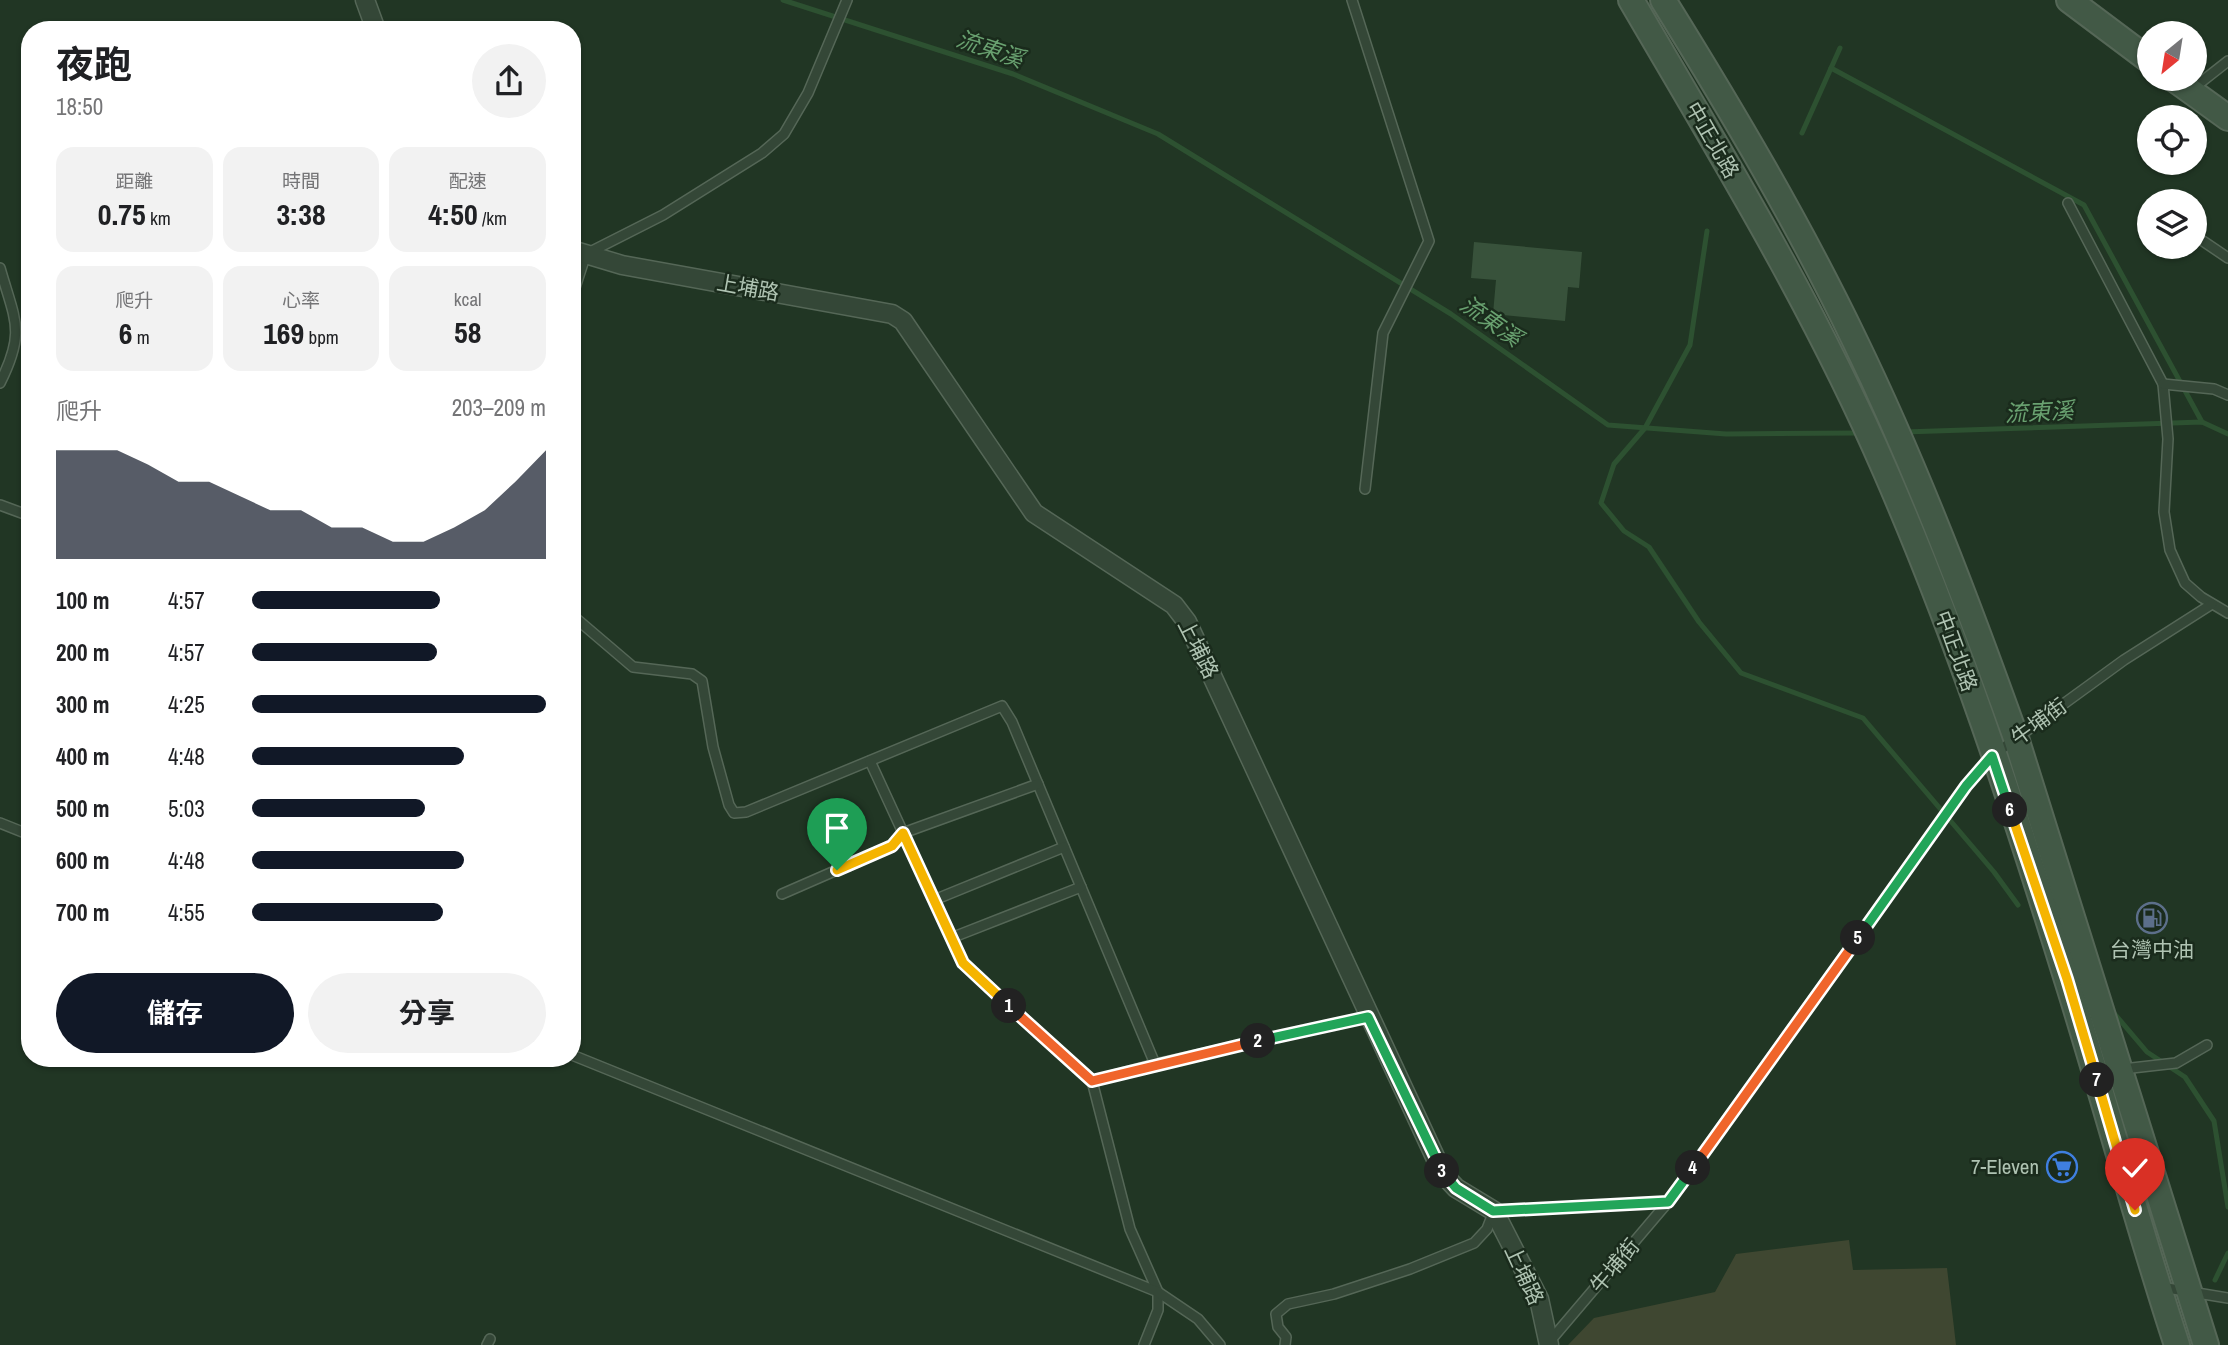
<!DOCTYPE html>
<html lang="zh-TW">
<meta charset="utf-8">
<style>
:root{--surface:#fff;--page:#f2f2f2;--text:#202124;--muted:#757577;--accent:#111827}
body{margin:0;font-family:"Archivo Narrow","Noto Sans TC",sans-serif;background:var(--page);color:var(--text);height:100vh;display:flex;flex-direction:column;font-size:26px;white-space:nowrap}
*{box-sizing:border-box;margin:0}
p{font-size:23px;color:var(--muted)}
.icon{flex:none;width:38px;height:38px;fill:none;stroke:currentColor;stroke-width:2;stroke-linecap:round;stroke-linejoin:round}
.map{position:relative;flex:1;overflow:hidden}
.drawer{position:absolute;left:21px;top:21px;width:560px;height:1046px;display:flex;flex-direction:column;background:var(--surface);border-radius:28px;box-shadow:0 2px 5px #0004}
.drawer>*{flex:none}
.needle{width:46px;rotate:210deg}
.tools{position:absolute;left:2137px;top:21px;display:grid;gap:14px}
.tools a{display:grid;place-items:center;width:70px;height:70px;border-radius:50%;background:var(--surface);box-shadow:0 2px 5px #0004;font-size:35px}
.pin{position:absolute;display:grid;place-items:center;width:60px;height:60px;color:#fff;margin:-72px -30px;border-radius:50% 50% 50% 0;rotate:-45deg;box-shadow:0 0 7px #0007}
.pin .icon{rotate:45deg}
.km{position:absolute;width:35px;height:35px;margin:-18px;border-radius:50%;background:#222;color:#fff;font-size:19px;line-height:35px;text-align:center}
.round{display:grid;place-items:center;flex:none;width:74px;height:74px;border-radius:37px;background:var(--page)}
.head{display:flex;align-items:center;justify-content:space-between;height:119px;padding:0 35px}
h1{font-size:38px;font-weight:700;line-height:52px}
.figures{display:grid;grid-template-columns:repeat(3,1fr);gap:10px;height:119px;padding:7px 35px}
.figures div{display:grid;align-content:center;border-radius:18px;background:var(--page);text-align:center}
.figures b{font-size:30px;font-weight:700}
.figures small{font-size:19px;font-weight:400}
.figures p{font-size:19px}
.chart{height:196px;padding:14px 35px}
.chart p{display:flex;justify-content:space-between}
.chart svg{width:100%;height:126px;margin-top:7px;fill:var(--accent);opacity:.7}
.primary-button{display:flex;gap:14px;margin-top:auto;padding:14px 35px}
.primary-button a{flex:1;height:80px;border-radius:42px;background:var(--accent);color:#fff;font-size:28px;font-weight:700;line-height:80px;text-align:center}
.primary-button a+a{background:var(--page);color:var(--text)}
ul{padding:0 35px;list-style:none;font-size:23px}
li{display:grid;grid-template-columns:112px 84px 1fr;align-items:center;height:52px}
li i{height:18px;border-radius:9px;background:var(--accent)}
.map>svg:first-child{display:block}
.green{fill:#3f4731}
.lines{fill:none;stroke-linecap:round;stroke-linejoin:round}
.stream{stroke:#2d5131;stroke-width:5}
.building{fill:#38523b}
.service-casing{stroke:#556757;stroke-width:12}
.minor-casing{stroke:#556757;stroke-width:21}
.secondary-casing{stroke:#556757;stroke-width:28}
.service{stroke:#344737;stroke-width:9}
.minor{stroke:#344737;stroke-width:18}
.secondary{stroke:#425946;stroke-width:24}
.split-1-casing{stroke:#fff;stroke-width:14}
.split-2-casing{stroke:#fff;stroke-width:14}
.split-3-casing{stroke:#fff;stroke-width:14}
.split-4-casing{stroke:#fff;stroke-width:14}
.split-5-casing{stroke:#fff;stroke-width:14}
.split-6-casing{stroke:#fff;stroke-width:14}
.split-7-casing{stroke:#fff;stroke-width:14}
.split-8-casing{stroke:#fff;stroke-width:14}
.split-1{stroke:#f5b400;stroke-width:9}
.split-2{stroke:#f0652b;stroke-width:9}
.split-3{stroke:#22a559;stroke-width:9}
.split-4{stroke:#22a559;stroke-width:9}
.split-5{stroke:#f0652b;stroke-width:9}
.split-6{stroke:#22a559;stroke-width:9}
.split-7{stroke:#f5b400;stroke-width:9}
.split-8{stroke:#f5b400;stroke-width:9}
.labels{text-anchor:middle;stroke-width:5;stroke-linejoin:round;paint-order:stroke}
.street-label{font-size:21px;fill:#afc3b2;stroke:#1a2b1c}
.poi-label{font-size:21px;fill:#afc3b2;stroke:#1a2b1c}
.water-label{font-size:23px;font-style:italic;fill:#69a170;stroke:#1a2b1c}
</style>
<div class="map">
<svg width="2228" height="1345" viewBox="0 0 2228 1345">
<rect width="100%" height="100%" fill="#213624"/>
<polygon class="green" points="1849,1240 1853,1270 1947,1268 1956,1345 1568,1345 1594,1318 1715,1292 1736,1254"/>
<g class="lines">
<g class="stream">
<polyline points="783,0 1013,74 1158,134 1451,314 1608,425 1726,434 1859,433"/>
<polyline points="1831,68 2084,205 2202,422"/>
<polyline points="1802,133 1840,48"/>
<polyline points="1707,231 1690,345 1645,428 1614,464 1601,503 1624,531 1649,547 1699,622 1741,673 1863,718 1994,872 2018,905"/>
<polyline points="1904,432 2202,422 2228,434"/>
<polyline points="2113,1012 2147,1052 2185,1077 2214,1121 2228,1207"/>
<polyline points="2215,1280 2228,1253"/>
</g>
</g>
<polygon class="building" points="1474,242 1582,252 1579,288 1568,287 1565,321 1493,314 1496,280 1471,278"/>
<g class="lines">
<g class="service-casing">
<g id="service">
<polyline points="1352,0 1429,241 1383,333 1365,489"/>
<polyline points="2191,90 2228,61"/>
<polyline points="2068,203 2163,384 2168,439 2164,512 2170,550 2185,583 2201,597 2228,613"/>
<polyline points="2194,235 2228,258"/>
<path d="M0 268C15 321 26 331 0 383"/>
<polyline points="572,297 586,254 663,215 762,153 784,134 808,93 847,0"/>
<polyline points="2163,384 2214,389 2228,395"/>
<polyline points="0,505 30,516"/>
<polyline points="572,615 633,667 692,674 702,681 713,747 729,805 734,813 746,812 1002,706 1012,722 1155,1064"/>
<polyline points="870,761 963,963 1092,1081 1130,1229 1158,1292 1158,1310 1144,1345"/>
<polyline points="0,823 30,835"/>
<polyline points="782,894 892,846 903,833 1038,784"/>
<polyline points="934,900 1064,847"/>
<polyline points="951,938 1081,887"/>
<polyline points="572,1055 1158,1292 1198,1319 1220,1345"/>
<polyline points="2123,1069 2176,1063 2207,1045"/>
<polyline points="1092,1081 1155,1064 1368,1017"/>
<polyline points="2161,1287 2228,1298"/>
<polyline points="1550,1341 1668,1202 1966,786 1992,756 2124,660 2212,604"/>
<polyline points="487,1345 490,1339"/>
<polyline points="1285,1345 1286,1337 1278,1327 1276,1314 1288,1304 1334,1294 1410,1269 1474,1243 1487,1229 1494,1211 1668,1202"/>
</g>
</g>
<g class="minor-casing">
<g id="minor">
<polyline points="365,0 376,30"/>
<polyline points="572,250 622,265 892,314 903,321 1034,513 1174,605 1187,622 1443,1174 1456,1188 1494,1211 1539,1299 1549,1345"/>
</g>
</g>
<g class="secondary-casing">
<g id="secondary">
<path d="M1631 0C1721 154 1814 306 1885 470 1957 635 2014 808 2067 980 2105 1101 2137 1224 2177 1345"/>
<path d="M1663 0C1732 111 1799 224 1855 341 1917 469 1968 604 2016 738L2206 1345"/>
<polyline points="2069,0 2149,60"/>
<polyline points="2174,79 2228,118"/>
</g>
</g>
<use href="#service" class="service"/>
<use href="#minor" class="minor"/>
<use href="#secondary" class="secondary"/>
</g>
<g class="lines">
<g class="split-1-casing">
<polyline id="split-1" points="837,870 892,846 903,833 963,963 1009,1006"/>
</g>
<g class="split-2-casing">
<polyline id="split-2" points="1009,1006 1092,1081 1258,1041"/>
</g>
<g class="split-3-casing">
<polyline id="split-3" points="1258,1041 1368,1017 1442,1171"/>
</g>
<g class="split-4-casing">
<polyline id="split-4" points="1442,1171 1456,1188 1493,1211 1668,1202 1693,1168"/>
</g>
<g class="split-5-casing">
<polyline id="split-5" points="1693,1168 1858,938"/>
</g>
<g class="split-6-casing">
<polyline id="split-6" points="1858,938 1966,786 1992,756 2010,810"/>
</g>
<g class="split-7-casing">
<polyline id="split-7" points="2010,810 2067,979 2097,1080"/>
</g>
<g class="split-8-casing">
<polyline id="split-8" points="2097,1080 2135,1210"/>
</g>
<use href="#split-1" class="split-1"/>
<use href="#split-2" class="split-2"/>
<use href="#split-3" class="split-3"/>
<use href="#split-4" class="split-4"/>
<use href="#split-5" class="split-5"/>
<use href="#split-6" class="split-6"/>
<use href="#split-7" class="split-7"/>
<use href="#split-8" class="split-8"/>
</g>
<defs>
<g id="fuel-ring" transform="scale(1.575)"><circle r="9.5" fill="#1a2b1c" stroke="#5c6f8a" stroke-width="1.5"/><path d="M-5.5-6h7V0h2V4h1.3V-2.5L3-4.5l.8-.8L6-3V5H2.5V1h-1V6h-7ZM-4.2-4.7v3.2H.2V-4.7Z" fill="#5c6f8a"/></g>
<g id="supermarket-ring" transform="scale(1.575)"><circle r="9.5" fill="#1a2b1c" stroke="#3f7fe0" stroke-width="1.5"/><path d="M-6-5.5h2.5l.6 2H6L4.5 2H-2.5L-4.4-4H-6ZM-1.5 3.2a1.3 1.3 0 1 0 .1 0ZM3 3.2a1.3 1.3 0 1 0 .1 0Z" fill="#3f7fe0"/></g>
</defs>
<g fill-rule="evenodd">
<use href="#fuel-ring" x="2152" y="918"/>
<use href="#supermarket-ring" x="2062" y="1167"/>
</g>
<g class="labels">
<g class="street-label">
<text transform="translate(1712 140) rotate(60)" y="7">中正北路</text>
<text transform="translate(748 288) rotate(10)" y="7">上埔路</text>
<text transform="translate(1198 649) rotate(63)" y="7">上埔路</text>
<text transform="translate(1956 651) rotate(70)" y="7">中正北路</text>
<text transform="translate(2039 722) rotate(-36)" y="7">牛埔街</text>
<text transform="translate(1615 1266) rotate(-50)" y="7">牛埔街</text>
<text transform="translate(1524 1275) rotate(65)" y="7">上埔路</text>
</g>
<g class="poi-label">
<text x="2152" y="957">台灣中油</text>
<text x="2039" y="1174" text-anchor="end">7-Eleven</text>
</g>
<g class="water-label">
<text transform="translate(990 49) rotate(19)" y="8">流東溪</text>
<text transform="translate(1491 321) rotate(35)" y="8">流東溪</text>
<text transform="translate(2039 412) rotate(-3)" y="8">流東溪</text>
</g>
</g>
</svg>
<div class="tools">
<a><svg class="needle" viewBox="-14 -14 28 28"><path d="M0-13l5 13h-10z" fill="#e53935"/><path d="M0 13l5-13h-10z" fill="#757577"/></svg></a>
<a><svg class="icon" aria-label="locate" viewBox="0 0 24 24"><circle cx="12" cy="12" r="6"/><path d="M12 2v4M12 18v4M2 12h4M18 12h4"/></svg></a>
<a><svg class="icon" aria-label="layers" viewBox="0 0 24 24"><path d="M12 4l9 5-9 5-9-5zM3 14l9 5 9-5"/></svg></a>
</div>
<div class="pin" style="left:837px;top:870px;background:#1e9e55"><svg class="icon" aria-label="arrive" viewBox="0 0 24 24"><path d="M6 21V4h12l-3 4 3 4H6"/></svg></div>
<div class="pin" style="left:2135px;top:1210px;background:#d93025"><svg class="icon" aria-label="check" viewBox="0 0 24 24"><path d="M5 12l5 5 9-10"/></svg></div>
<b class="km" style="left:1009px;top:1006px">1</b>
<b class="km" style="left:1258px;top:1041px">2</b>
<b class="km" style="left:1442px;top:1171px">3</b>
<b class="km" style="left:1693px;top:1168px">4</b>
<b class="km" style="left:1858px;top:938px">5</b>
<b class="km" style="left:2010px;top:810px">6</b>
<b class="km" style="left:2097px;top:1080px">7</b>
<section class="drawer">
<div class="head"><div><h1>夜跑</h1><p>18:50</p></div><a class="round"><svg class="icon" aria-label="share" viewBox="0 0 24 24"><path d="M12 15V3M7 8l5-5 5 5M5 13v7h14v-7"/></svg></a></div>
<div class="figures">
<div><p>距離</p><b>0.75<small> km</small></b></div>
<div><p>時間</p><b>3:38</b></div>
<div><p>配速</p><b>4:50<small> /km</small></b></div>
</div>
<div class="figures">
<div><p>爬升</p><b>6<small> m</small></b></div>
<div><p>心率</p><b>169<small> bpm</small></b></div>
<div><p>kcal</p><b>58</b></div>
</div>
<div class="chart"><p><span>爬升</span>203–209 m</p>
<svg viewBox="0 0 160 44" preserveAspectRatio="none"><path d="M0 44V6L10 6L20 6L30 11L40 17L50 17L60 22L70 27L80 27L90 33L100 33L110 38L120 38L130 33L140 27L150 17L160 6V44z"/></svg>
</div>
<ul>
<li><b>100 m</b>4:57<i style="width:64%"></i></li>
<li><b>200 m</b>4:57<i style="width:63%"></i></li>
<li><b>300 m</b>4:25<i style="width:100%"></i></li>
<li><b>400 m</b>4:48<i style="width:72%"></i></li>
<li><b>500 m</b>5:03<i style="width:59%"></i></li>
<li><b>600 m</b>4:48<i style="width:72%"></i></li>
<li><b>700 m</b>4:55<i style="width:65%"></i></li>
</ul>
<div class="primary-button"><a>儲存</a><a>分享</a></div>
</section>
</div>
